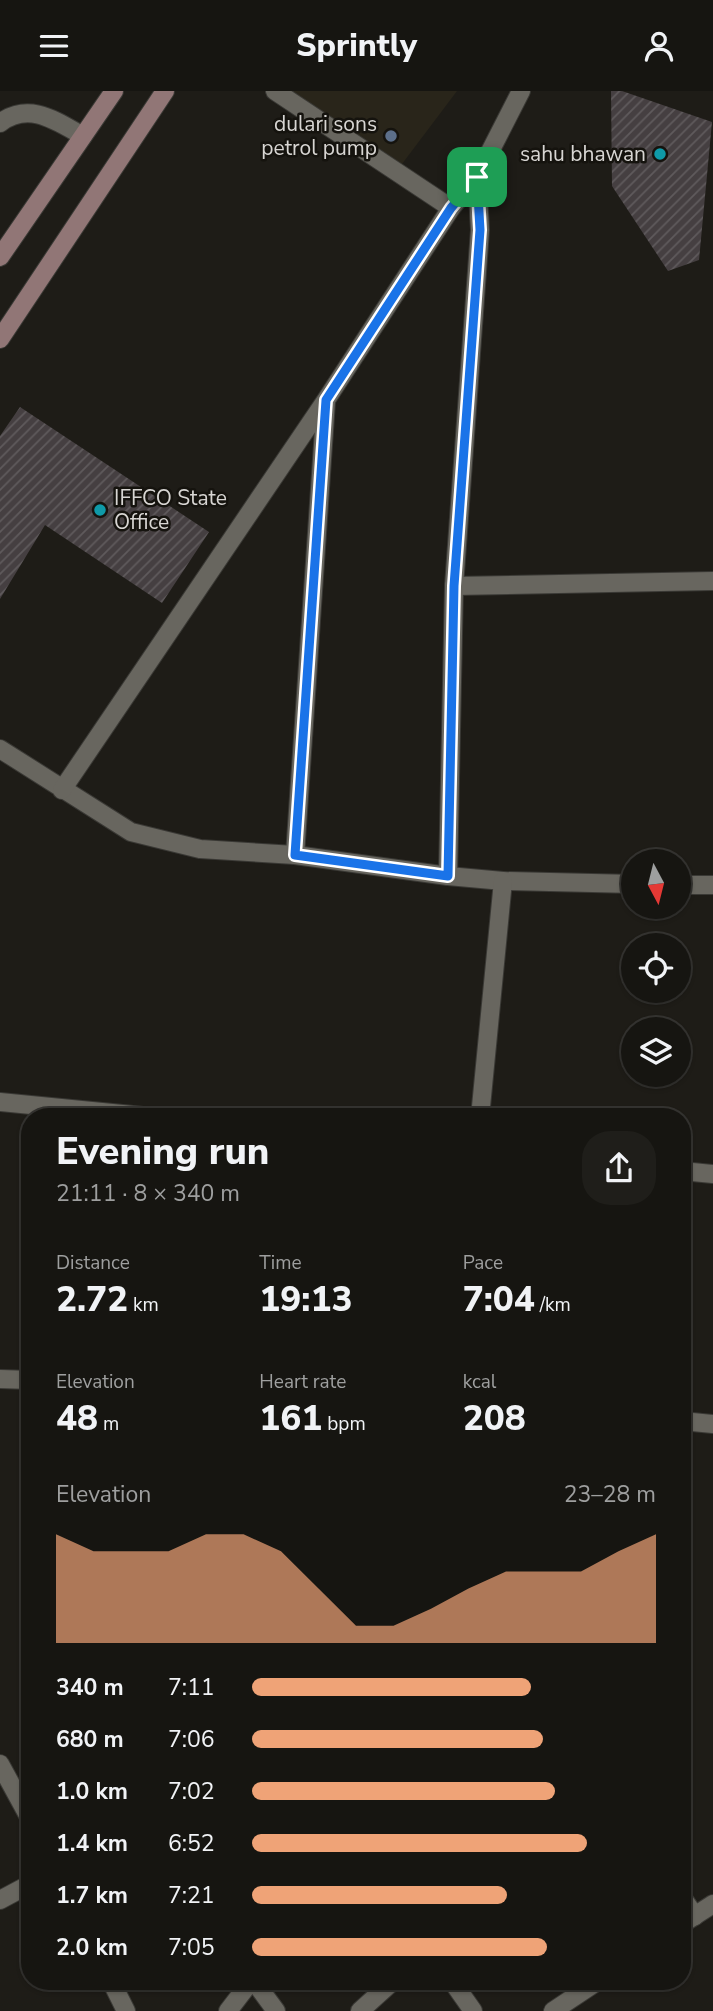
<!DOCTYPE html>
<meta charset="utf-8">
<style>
:root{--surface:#161511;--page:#1f1e1a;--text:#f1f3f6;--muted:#9e9f9f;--line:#353431;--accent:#efa377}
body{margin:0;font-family:"Nunito Sans",sans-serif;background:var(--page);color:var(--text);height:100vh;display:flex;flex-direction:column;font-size:26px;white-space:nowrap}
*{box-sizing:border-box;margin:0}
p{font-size:23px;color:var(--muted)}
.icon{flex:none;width:38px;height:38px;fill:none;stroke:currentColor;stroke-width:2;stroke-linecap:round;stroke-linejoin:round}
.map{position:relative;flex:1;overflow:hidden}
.details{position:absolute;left:21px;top:1017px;width:670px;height:882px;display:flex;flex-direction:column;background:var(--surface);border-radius:28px;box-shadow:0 2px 5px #0004,0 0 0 2px var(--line)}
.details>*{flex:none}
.needle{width:46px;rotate:173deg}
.tools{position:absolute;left:621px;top:758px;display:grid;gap:14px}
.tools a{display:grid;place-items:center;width:70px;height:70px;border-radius:50%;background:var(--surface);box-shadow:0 2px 5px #0004,0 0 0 2px var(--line);font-size:35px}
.pin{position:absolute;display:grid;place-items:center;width:60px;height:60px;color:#fff;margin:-30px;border-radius:14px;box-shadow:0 4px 10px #0006}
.round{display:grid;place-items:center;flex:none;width:74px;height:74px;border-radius:28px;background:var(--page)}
.head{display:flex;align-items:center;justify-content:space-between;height:119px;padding:0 35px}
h1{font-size:38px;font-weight:800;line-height:52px}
.figures{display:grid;grid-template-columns:repeat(3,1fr);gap:10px;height:119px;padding:7px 35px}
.figures div{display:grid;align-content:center}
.figures b{font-size:35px;font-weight:800}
.figures small{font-size:19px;font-weight:400}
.figures p{font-size:19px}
.chart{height:196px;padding:14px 35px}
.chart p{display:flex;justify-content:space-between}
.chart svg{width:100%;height:126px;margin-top:7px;fill:var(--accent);opacity:.7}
ul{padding:0 35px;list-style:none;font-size:23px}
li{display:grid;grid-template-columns:112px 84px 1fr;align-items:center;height:52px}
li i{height:18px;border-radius:9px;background:var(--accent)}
header{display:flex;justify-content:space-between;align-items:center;height:91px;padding:0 35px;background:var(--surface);font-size:32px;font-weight:800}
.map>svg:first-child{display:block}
.built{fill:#29251a}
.building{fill:url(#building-hatch)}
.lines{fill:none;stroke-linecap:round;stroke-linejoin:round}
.street-casing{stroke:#3a3935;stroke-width:20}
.secondary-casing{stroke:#3a3935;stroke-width:20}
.street{stroke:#68665f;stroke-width:18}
.secondary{stroke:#917676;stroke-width:18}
.route-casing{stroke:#fff;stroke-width:14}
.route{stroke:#1a73e8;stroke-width:9}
.service-dot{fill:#5c6f8a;stroke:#15130e;stroke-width:2.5}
.culture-dot{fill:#0f9aa8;stroke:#15130e;stroke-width:2.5}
.labels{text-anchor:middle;stroke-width:5;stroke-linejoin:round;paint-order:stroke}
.poi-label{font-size:21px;fill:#d8d6d3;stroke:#15130e;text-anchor:end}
</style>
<header><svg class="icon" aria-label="menu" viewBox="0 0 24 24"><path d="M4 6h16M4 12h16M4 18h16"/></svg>Sprintly<svg class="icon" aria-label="person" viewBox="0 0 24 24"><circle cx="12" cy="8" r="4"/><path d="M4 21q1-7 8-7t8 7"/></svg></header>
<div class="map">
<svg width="713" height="1920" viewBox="0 0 713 1920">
<defs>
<pattern id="building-hatch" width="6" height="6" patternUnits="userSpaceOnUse" patternTransform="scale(1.75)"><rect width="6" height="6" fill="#453f41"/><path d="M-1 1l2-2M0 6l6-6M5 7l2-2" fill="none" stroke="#5f5a5c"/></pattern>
</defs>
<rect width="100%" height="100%" fill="#1e1c17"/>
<polygon class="built" points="290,0 457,0 402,73"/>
<g class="building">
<polygon points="611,0 622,0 712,31 699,169 668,180 612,95"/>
<polygon points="20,316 209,441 162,512 45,434 0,508 0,345"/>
</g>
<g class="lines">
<g class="street-casing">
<g id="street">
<polyline points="275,0 451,117"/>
<path d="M0 32C29 10 56 30 83 45"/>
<polyline points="454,495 713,490"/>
<polyline points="0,658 131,741 200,758 295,764 448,785 503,790 634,793"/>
<polyline points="62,699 326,309 451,117 477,86 521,0"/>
<polyline points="295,764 326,310"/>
<polyline points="448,785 454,495 480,139 477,86"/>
<polyline points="679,794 713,794"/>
<polyline points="0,1011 153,1026"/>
<polyline points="480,1026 503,790"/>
<polyline points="682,1080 713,1083"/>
<polyline points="0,1288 30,1289"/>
<polyline points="682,1330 713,1333"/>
<polyline points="0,1673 30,1728"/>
<polyline points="682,1806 695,1825"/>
<polyline points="0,1809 30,1793"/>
<polyline points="682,1833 713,1813"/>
<polyline points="111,1890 126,1920"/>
<polyline points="254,1890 276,1920"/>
<polyline points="452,1890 473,1920"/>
<polyline points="228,1920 251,1890"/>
<polyline points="360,1920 393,1890"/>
<polyline points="553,1920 598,1890"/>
</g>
</g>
<g class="secondary-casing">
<g id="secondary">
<polyline points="0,166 114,0"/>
<polyline points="0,248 165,0"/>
</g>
</g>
<use href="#street" class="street"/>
<use href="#secondary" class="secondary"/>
</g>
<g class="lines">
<g class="route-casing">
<polygon id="route" points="477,86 480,139 454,495 448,785 295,764 326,309 451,117"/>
</g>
<use href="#route" class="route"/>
</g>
<circle class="service-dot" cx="391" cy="45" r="7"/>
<g class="culture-dot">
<circle cx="660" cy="63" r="7"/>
<circle cx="100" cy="419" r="7"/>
</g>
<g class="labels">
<g class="poi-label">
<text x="377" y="40">dulari sons<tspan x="377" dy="24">petrol pump</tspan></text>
<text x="646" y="70">sahu bhawan</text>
<text x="114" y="414" text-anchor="start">IFFCO State<tspan x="114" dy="24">Office</tspan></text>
</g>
</g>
</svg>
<div class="tools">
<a><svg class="needle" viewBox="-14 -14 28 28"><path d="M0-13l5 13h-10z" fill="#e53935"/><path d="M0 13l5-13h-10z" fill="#9e9f9f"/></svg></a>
<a><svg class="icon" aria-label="locate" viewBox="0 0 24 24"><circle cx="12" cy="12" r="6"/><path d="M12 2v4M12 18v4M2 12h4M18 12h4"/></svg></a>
<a><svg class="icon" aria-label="layers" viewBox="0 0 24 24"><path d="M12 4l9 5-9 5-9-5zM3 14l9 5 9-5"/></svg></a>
</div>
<div class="pin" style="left:477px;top:86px;background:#1e9e55"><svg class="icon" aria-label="arrive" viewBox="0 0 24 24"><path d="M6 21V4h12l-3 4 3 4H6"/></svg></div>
<section class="details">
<div class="head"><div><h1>Evening run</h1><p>21:11 · 8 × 340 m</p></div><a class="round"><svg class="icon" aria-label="share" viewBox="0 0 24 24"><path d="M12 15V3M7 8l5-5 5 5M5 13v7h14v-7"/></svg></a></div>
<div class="figures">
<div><p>Distance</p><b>2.72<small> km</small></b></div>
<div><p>Time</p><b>19:13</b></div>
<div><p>Pace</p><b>7:04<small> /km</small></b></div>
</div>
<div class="figures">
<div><p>Elevation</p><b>48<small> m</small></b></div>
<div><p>Heart rate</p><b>161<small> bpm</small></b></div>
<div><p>kcal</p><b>208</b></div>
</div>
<div class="chart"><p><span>Elevation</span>23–28 m</p>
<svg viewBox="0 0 160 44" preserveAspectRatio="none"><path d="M0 44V6L10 12L20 12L30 12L40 6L50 6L60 12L70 25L80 38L90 38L100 32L110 25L120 19L130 19L140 19L150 12L160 6V44z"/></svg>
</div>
<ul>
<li><b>340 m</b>7:11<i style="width:69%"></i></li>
<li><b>680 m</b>7:06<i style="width:72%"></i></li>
<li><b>1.0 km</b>7:02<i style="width:75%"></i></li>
<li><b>1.4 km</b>6:52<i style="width:83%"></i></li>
<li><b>1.7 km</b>7:21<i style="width:63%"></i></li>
<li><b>2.0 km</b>7:05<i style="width:73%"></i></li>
</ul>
</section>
</div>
